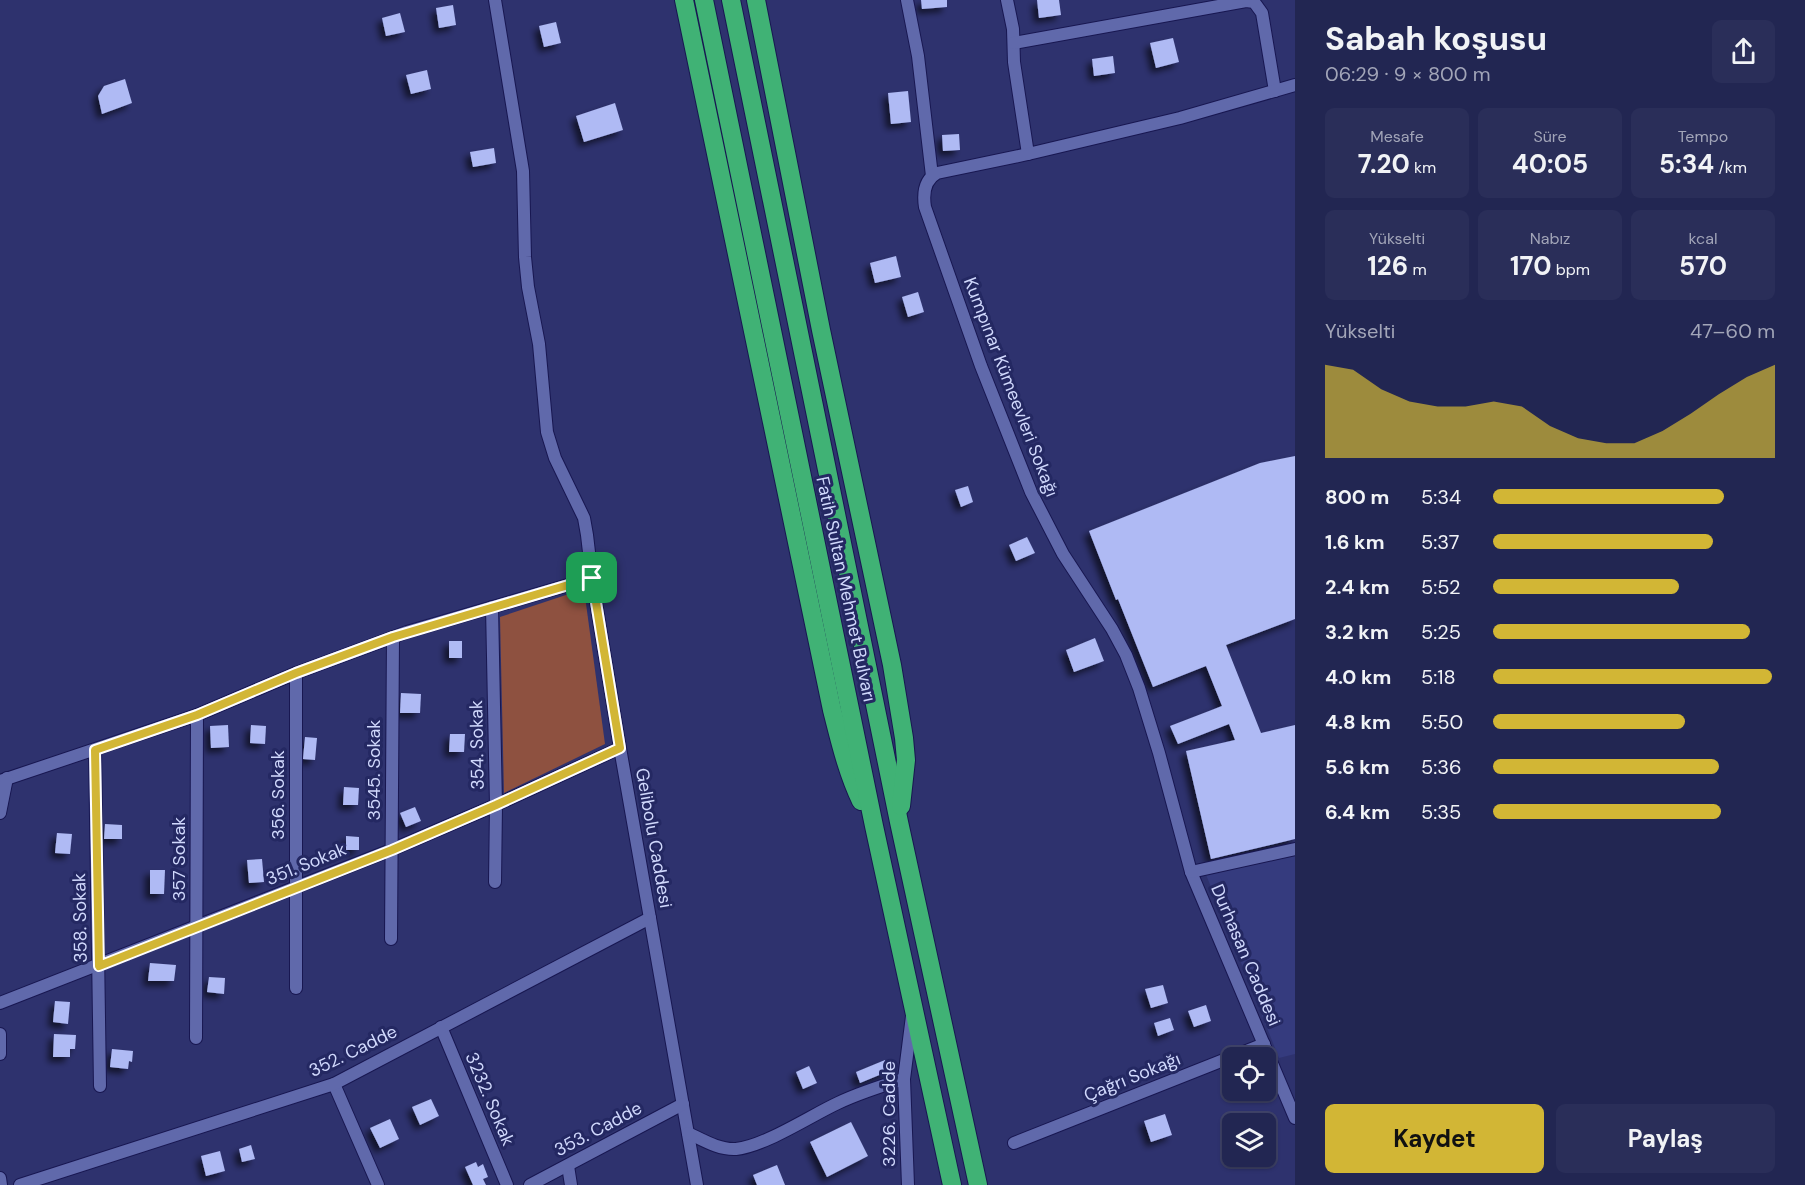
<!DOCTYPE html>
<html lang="tr">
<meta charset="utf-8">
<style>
:root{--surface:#222652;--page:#2a2e59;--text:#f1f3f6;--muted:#a2a5b8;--line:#3f4369;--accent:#d2b635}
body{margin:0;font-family:"DM Sans",sans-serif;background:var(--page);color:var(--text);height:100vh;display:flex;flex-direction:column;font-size:22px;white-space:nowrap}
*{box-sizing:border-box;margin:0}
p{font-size:20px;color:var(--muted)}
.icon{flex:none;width:33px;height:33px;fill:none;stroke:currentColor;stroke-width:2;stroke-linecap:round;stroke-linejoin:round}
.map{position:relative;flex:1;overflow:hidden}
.panel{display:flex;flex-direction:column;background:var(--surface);width:510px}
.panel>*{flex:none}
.controls{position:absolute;left:1222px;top:1047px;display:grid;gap:12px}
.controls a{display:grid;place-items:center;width:54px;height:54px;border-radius:9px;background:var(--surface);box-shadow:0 2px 4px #0004,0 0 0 2px var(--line);font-size:30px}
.pin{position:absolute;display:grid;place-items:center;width:51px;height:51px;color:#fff;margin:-26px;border-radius:12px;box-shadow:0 3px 9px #0006}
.round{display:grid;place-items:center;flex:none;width:63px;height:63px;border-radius:9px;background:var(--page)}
.summary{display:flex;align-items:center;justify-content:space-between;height:102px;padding:0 30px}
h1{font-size:33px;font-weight:700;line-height:45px}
.figures{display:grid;grid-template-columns:repeat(3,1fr);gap:9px;height:102px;padding:6px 30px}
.figures div{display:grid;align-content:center;border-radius:9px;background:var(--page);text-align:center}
.figures b{font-size:26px;font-weight:700}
.figures small{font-size:16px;font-weight:400}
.figures p{font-size:16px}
.chart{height:168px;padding:12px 30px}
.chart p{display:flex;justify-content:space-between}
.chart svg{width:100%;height:108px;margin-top:6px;fill:var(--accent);opacity:.7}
.action{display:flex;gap:12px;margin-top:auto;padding:12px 30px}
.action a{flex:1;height:69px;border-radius:9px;background:var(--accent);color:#111;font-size:24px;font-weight:700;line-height:69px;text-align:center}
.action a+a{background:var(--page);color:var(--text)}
ul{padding:0 30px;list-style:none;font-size:20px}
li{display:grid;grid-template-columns:96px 72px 1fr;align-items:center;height:45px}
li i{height:15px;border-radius:8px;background:var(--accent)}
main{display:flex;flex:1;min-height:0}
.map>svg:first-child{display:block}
.built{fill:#353b7e}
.green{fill:#8e5140}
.building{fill:#afbaf4;filter:url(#shadow)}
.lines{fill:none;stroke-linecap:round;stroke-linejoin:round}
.minor-casing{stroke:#181751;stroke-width:14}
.highway-casing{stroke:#181751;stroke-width:20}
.minor{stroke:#6069ab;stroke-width:12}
.highway{stroke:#40b275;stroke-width:18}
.route-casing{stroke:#fff;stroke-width:12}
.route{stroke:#d2b635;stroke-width:8}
.labels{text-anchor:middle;stroke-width:6;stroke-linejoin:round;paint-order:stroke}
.street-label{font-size:18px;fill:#d0d8fc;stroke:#242862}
</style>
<main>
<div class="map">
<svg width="1295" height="1185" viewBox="0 0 1295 1185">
<defs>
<filter id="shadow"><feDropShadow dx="-5" dy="5" stdDeviation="3" flood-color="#0009"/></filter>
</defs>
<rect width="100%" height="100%" fill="#2e326e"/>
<polygon class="built" points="1295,855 1295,1054 1279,1058 1205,872"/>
<polygon class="green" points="584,589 605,744 504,793 500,617"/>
<g class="building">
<polygon points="921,0 947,0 947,7 922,9"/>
<polygon points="1037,0 1059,0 1061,15 1039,18"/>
<polygon points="453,5 456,25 439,28 436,8"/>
<polygon points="400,13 405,32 386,36 382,18"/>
<polygon points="556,22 561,43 544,47 539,26"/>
<polygon points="1173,38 1179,62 1156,68 1150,43"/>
<polygon points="1113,56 1115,73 1094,76 1092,59"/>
<polygon points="427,70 431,89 411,94 406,75"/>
<polygon points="125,79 132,103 102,114 98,96 104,86"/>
<polygon points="908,91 911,122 891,124 888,93"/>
<polygon points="615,103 623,130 584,142 576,116"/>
<polygon points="959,134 960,150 943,151 942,135"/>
<polygon points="494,148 496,163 473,167 470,152"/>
<polygon points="896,256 901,277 875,283 870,263"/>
<polygon points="918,292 924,312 908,317 902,297"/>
<polygon points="1295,456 1295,619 1226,645 1261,733 1295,725 1295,839 1211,859 1186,751 1235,740 1229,724 1178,744 1170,726 1222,706 1206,666 1153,687 1118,599 1116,600 1089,531 1260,463"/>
<polygon points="968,486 973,502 961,507 955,490"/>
<polygon points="1027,537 1035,553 1016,561 1009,545"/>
<polygon points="1095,638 1104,661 1074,672 1066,650"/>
<rect x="449" y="641" width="13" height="17"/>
<polygon points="401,693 421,694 420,713 400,713"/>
<polygon points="228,725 229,747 211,748 210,726"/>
<polygon points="251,725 266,726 265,744 250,743"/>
<polygon points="450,734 465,734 464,752 449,752"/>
<polygon points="305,737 317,738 315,760 303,759"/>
<polygon points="344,787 359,788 358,805 343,805"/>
<polygon points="415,807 421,821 406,827 400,813"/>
<polygon points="105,824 122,825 122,839 104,839"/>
<polygon points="57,833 72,834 70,854 55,853"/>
<polygon points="346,836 359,837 359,850 346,850"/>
<polygon points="262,859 264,882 249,883 247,860"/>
<polygon points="150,870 165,870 164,894 150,894"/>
<polygon points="150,963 176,965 174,981 148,981"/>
<polygon points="209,977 225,978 224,994 207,992"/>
<polygon points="1163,985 1168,1003 1151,1008 1145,989"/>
<polygon points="55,1001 70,1002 68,1024 53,1022"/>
<polygon points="1206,1005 1211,1021 1194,1027 1188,1011"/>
<polygon points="1170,1018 1174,1030 1158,1036 1154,1023"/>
<polygon points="54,1034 76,1035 75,1049 70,1049 70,1057 53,1057"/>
<polygon points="112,1049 133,1051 132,1062 129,1061 128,1069 110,1067"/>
<polygon points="885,1060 889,1071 860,1083 856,1072"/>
<polygon points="809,1066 817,1083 803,1089 796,1072"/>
<polygon points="431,1099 439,1116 420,1125 412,1107"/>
<polygon points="1165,1114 1172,1135 1151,1142 1144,1121"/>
<polygon points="390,1119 399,1139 380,1148 370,1128"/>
<polygon points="851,1122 868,1156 827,1177 810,1142"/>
<polygon points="251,1145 255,1159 242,1162 239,1149"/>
<polygon points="220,1151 225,1171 206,1176 201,1156"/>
<polygon points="476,1162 478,1167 483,1164 488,1177 483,1179 486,1185 473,1185 465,1167"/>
<polygon points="777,1165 785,1185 757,1185 753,1175"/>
</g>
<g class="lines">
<g class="minor-casing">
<g id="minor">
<polyline points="495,0 523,171 525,257 528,287 539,344 547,432 555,458 584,518 587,535 592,578 620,748 697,1185"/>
<polyline points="907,0 918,56 932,176"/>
<polyline points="1007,0 1013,29 1014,62 1028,154"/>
<polyline points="1014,43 1246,1 1254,2 1262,13 1275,91"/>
<path d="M1295 85 1180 118 1028 154 937 173C924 180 923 194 925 207L981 366 1031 492 1063 554 1112 629 1126 655 1139 688 1159 753 1191 872 1295 1118"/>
<polyline points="492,607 496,805 495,882"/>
<polyline points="296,673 296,988"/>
<polyline points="95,750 100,1086"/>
<polyline points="0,781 197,715 296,673 407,632 592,578"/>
<polyline points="0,813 7,778"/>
<polyline points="1191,872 1295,849"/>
<polyline points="391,939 393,637"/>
<polyline points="0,1003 391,850 496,805 620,748"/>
<polyline points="441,1027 507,1185"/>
<polyline points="0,1034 0,1054"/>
<polyline points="196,1038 197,715"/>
<polyline points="334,1084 378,1185"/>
<path d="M688 1133C703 1140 719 1150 736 1149 765 1146 810 1116 838 1103 859 1093 881 1086 904 1079"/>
<polyline points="1014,1143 1264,1044"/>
<polyline points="568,1166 571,1185"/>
<polyline points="0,1178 1,1185"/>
<polyline points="20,1185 334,1084 650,918"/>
<polyline points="530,1185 683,1104"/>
<polyline points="908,1185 904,1079 912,1016"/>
</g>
</g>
<g class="highway-casing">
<g id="highway">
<path d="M684 0 832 710C840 741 847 772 861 801"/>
<polyline points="704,0 874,826 952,1185"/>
<polyline points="731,0 899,822 978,1185"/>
<polyline points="756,0 821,330 892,665 904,738 906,760 901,806"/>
</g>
</g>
<use href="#minor" class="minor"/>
<use href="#highway" class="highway"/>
</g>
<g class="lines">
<g class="route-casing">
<polygon id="route" points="592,578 620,748 496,805 392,850 99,966 95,750 197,715 296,673 393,637"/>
</g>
<use href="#route" class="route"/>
</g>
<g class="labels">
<g class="street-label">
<text transform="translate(1011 387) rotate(69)" y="6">Kumpınar Kümeevleri Sokağı</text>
<text transform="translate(846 589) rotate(78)" y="6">Fatih Sultan Mehmet Bulvarı</text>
<text transform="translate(477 745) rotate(-91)" y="6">354. Sokak</text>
<text transform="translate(374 770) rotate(-90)" y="6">3545. Sokak</text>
<text transform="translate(278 795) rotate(-90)" y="6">356. Sokak</text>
<text transform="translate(654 838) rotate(80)" y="6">Gelibolu Caddesi</text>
<text transform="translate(179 859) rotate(-90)" y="6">357 Sokak</text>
<text transform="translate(306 864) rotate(-22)" y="6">351. Sokak</text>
<text transform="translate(80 918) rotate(-91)" y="6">358. Sokak</text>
<text transform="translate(1246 955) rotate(67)" y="6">Durhasan Caddesi</text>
<text transform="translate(353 1051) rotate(-26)" y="6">352. Cadde</text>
<text transform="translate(1132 1077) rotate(-22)" y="6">Çağrı Sokağı</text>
<text transform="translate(490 1099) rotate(67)" y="6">3232. Sokak</text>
<text transform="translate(889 1114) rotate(-90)" y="6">3226. Cadde</text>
<text transform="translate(598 1129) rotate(-28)" y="6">353. Cadde</text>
</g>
</g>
</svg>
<div class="controls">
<a><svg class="icon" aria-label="locate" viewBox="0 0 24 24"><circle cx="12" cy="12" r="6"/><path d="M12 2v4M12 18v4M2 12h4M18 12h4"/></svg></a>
<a><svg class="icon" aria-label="layers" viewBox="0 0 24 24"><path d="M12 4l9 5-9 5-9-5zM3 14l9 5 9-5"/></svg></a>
</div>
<div class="pin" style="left:592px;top:578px;background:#1e9e55"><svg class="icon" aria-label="arrive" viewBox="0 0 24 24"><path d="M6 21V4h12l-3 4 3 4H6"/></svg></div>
</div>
<section class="panel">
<div class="summary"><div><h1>Sabah koşusu</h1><p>06:29 · 9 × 800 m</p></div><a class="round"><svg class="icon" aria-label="share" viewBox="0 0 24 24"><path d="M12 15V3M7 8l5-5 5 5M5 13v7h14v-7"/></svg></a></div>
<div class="figures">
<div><p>Mesafe</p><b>7.20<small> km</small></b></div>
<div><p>Süre</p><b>40:05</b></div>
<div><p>Tempo</p><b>5:34<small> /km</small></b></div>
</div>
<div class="figures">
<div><p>Yükselti</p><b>126<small> m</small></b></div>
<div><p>Nabız</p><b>170<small> bpm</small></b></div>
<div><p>kcal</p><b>570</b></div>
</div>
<div class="chart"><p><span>Yükselti</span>47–60 m</p>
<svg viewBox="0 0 160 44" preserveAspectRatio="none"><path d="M0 44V6L10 8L20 16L30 21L40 23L50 23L60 21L70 23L80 31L90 36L100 38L110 38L120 33L130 26L140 18L150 11L160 6V44z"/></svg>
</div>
<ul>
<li><b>800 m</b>5:34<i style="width:82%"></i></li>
<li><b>1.6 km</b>5:37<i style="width:78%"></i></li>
<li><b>2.4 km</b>5:52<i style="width:66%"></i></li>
<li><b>3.2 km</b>5:25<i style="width:91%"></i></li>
<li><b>4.0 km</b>5:18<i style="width:99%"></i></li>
<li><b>4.8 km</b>5:50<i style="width:68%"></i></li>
<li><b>5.6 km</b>5:36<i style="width:80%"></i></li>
<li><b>6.4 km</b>5:35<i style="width:81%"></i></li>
</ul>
<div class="action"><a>Kaydet</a><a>Paylaş</a></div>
</section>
</main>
